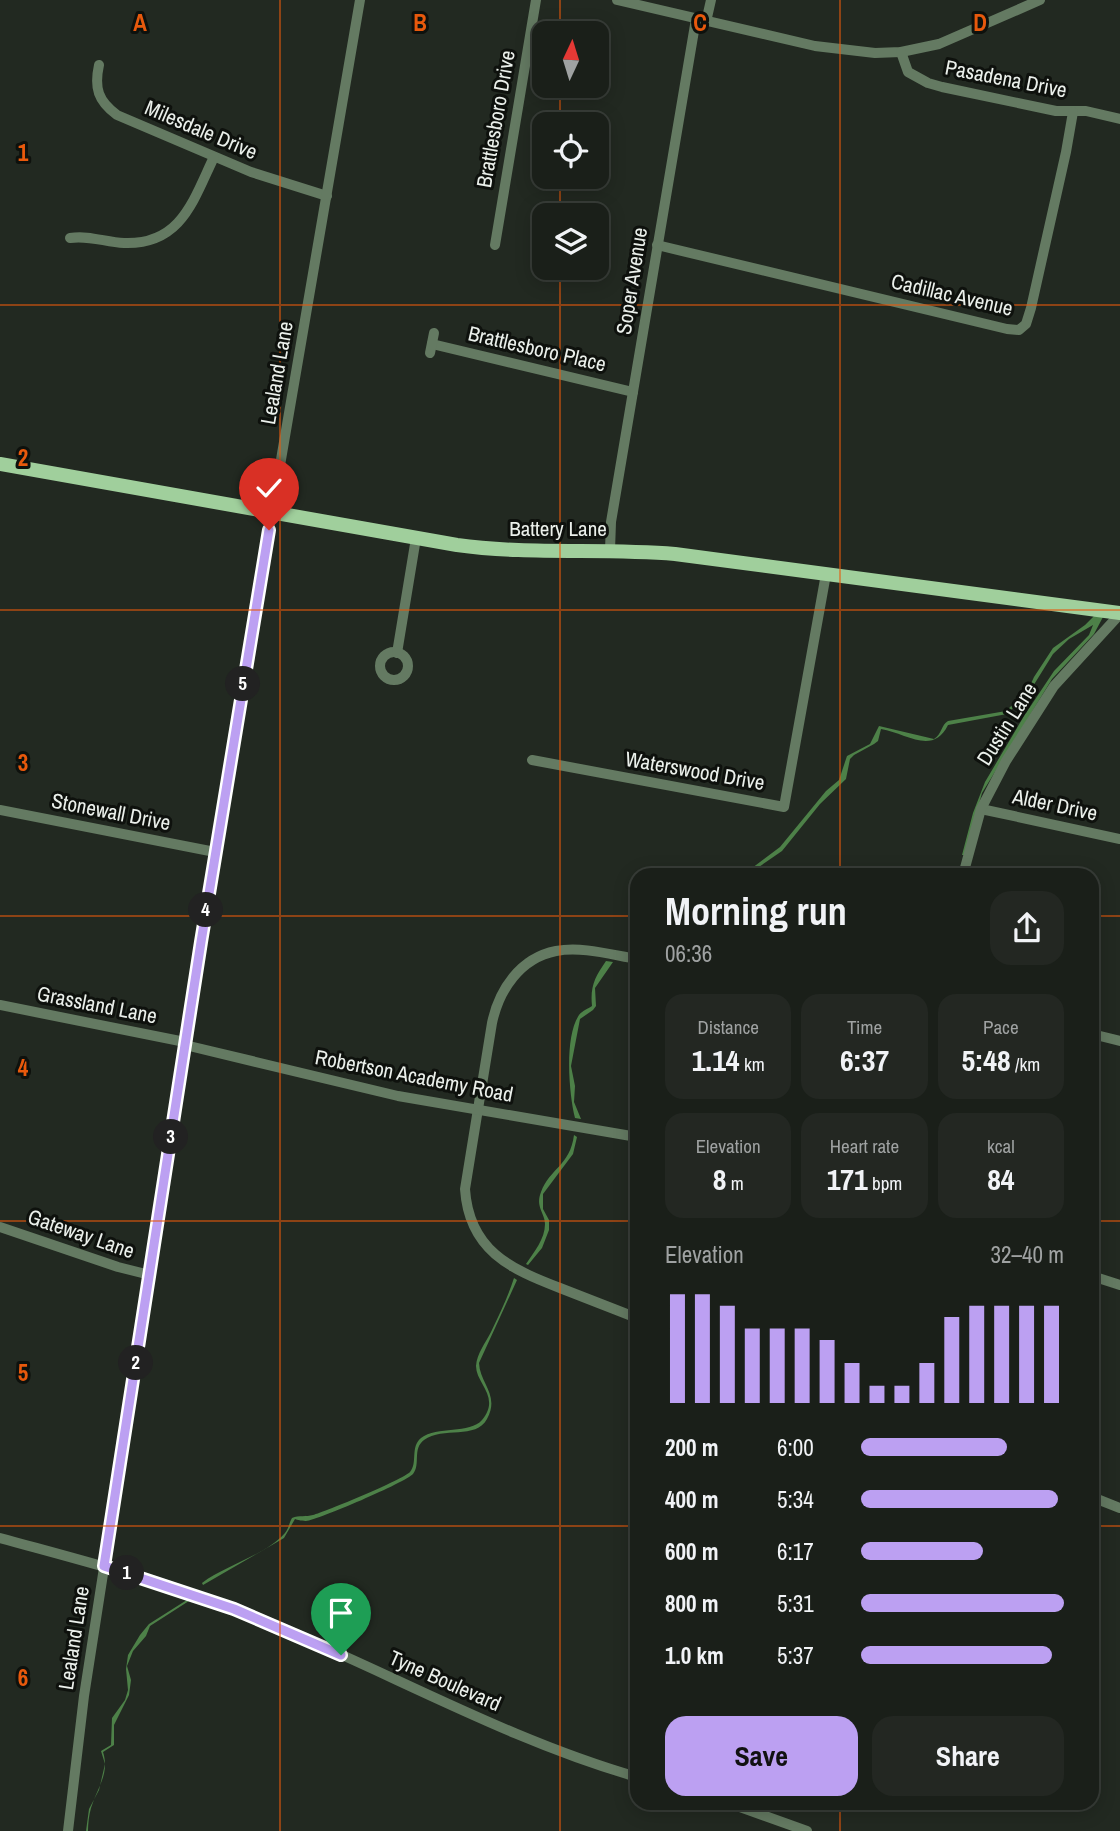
<!DOCTYPE html>
<meta charset="utf-8">
<style>
:root{--surface:#1a1f19;--page:#232722;--text:#f1f3f6;--muted:#9fa2a2;--line:#383d38;--accent:#bca0f2}
body{margin:0;font-family:"Archivo Narrow",sans-serif;background:var(--page);color:var(--text);height:100vh;display:flex;flex-direction:column;font-size:26px;white-space:nowrap}
*{box-sizing:border-box;margin:0}
p{font-size:23px;color:var(--muted)}
.icon{flex:none;width:38px;height:38px;fill:none;stroke:currentColor;stroke-width:2;stroke-linecap:round;stroke-linejoin:round}
.map{position:relative;flex:1;overflow:hidden}
.side{position:absolute;left:630px;top:868px;width:469px;height:942px;display:flex;flex-direction:column;background:var(--surface);border-radius:21px;box-shadow:0 4px 18px #0003,0 0 0 2px var(--line)}
.side>*{flex:none}
.needle{width:46px;rotate:4deg}
.controls{position:absolute;left:532px;top:21px;display:grid;gap:14px}
.controls a{display:grid;place-items:center;width:77px;height:77px;border-radius:14px;background:var(--surface);box-shadow:0 4px 18px #0003,0 0 0 2px var(--line);font-size:35px}
.pin{position:absolute;display:grid;place-items:center;width:60px;height:60px;color:#fff;margin:-72px -30px;border-radius:50% 50% 50% 0;rotate:-45deg;box-shadow:0 0 7px #0007}
.pin .icon{rotate:45deg}
.km{position:absolute;width:35px;height:35px;margin:-18px;border-radius:50%;background:#222;color:#fff;font-size:19px;line-height:35px;text-align:center}
.round{display:grid;place-items:center;flex:none;width:74px;height:74px;border-radius:21px;background:var(--page)}
.summary{display:flex;align-items:center;justify-content:space-between;height:119px;padding:0 35px}
h1{font-size:38px;font-weight:800;line-height:52px}
.stats{display:grid;grid-template-columns:repeat(3,1fr);gap:10px;height:119px;padding:7px 35px}
.stats div{display:grid;align-content:center;border-radius:18px;background:var(--page);text-align:center}
.stats b{font-size:30px;font-weight:800}
.stats small{font-size:19px;font-weight:400}
.stats p{font-size:19px}
.chart{height:196px;padding:14px 35px}
.chart p{display:flex;justify-content:space-between}
.chart svg{width:100%;height:126px;margin-top:7px;stroke:var(--accent);stroke-width:6}
.cta{display:flex;gap:14px;margin-top:auto;padding:14px 35px}
.cta a{flex:1;height:80px;border-radius:21px;background:var(--accent);color:#111;font-size:28px;font-weight:800;line-height:80px;text-align:center}
.cta a+a{background:var(--page);color:var(--text)}
ul{padding:0 35px;list-style:none;font-size:23px}
li{display:grid;grid-template-columns:112px 84px 1fr;align-items:center;height:52px}
li i{height:18px;border-radius:9px;background:var(--accent)}
.map>svg:first-child{display:block}
.water{fill:#4d8148}
.lines{fill:none;stroke-linecap:round;stroke-linejoin:round}
.minor{stroke:#647a62;stroke-width:10}
.major{stroke:#a0cf9c;stroke-width:14}
.route-casing{stroke:#fff;stroke-width:14}
.route{stroke:#bca0f2;stroke-width:9}
.grid{fill:none;stroke:#e8590c;stroke-width:2;stroke-opacity:0.55}
.labels{text-anchor:middle;stroke-width:6;stroke-linejoin:round;paint-order:stroke}
.street-label{font-size:21px;fill:#ebf0eb;stroke:#0e110d}
.grid-label{font-size:23px;text-anchor:middle;font-weight:bold;fill:#e8590c;stroke:#0e110d;stroke-width:6;stroke-linejoin:round;paint-order:stroke}
</style>
<div class="map">
<svg width="1120" height="1831" viewBox="0 0 1120 1831">
<rect width="100%" height="100%" fill="#222921"/>
<g class="water">
<path d="M1094 616 1103 617 1094 634 1052 679 982 793 965 855H962L973 813 985 782 1024 716 1054 671 1089 635 1093 625 1069 639 1053 654 1030 691 1007 714 948 725C933 756 906 733 881 729L878 741 874 744 854 755 850 759 846 779 820 804 782 851 756 869 753 875H749L752 868 780 847 826 791 839 780 847 756 870 744 879 726 934 739C942 734 941 725 948 721L1006 711 1028 690 1034 677 1053 648 1085 625Z"/>
<path d="M606 961 613 962 595 988 596 1006 593 1010 580 1019 571 1066 575 1086 574 1102 581 1119 575 1118C569 1095 564 1037 579 1015 583 1010 588 1009 592 1006 590 986 595 977 606 961Z"/>
<path d="M574 1135 577 1137 573 1154 543 1194V1209L549 1220V1230L542 1248 528 1265 526 1264C534 1252 545 1239 545 1224 545 1213 535 1207 541 1192 550 1168 570 1166 574 1135Z"/>
<path d="M514 1278 517 1280 479 1363C480 1384 500 1395 487 1419 476 1440 443 1426 424 1440 412 1449 421 1464 413 1474 406 1482 318 1520 306 1521 305 1521 296 1520 295 1519L284 1538 203 1585 202 1583C226 1565 266 1555 285 1533 289 1528 289 1523 292 1518 299 1515 306 1517 313 1515 325 1512 404 1479 410 1472 418 1463 410 1447 421 1438 437 1426 470 1434 482 1420 501 1397 476 1384 476 1366 477 1353 485 1344 491 1332 499 1315 508 1297 514 1278Z"/>
<path d="M190 1598 192 1599 150 1626 146 1636 133 1651 127 1666 131 1680 129 1695 114 1725V1745L103 1752C110 1774 97 1788 91 1808 89 1815 88 1823 88 1831H86L89 1809 99 1790 105 1764 101 1751 111 1745 112 1718 125 1700 128 1690 126 1669 128 1655 140 1635 149 1624Z"/>
</g>
<g class="lines">
<g class="minor">
<polyline points="617,0 815,46 875,53 901,52 939,44 1040,0"/>
<polyline points="706,22 711,0"/>
<polyline points="901,52 908,72 928,83 942,87 1056,111 1086,111 1120,119"/>
<path d="M99 65C94 88 98 101 117 115L251 172 327 196"/>
<path d="M70 238C89 235 105 242 124 243 181 245 193 201 214 157"/>
<polyline points="495,245 536,0"/>
<polyline points="657,245 1007,329 1019,330 1026,324 1031,308 1066,152 1073,112"/>
<polyline points="432,344 633,392"/>
<polyline points="430,353 434,333"/>
<polyline points="610,550 611,522 696,19"/>
<circle cx="394" cy="666" r="14"/>
<polyline points="397,653 416,538"/>
<polyline points="532,760 784,807 826,574"/>
<polyline points="981,809 1120,839"/>
<polyline points="0,810 215,852"/>
<polyline points="963,875 981,809 1006,761 1054,686 1120,614"/>
<path d="M637 959C612 955 582 946 556 951 520 958 499 990 492 1023L465 1189C469 1250 510 1269 560 1288 586 1298 611 1308 637 1318"/>
<polyline points="0,1005 185,1042"/>
<polyline points="1092,1034 1120,1041"/>
<polyline points="185,1045 398,1096 637,1137"/>
<polyline points="0,1227 118,1267 150,1275"/>
<polyline points="1092,1276 1120,1285"/>
<polyline points="1092,1497 1120,1508"/>
<path d="M0 1538C87 1562 175 1584 259 1619 386 1670 505 1739 637 1777"/>
<polyline points="726,1802 807,1831"/>
<polyline points="68,1831 84,1696 234,733 360,0"/>
</g>
<path class="major" d="M0 464 457 545C529 555 602 548 675 554L1120 613"/>
</g>
<g class="lines">
<g class="route-casing">
<polyline id="route" points="269,530 201,942 104,1566 234,1609 341,1655"/>
</g>
<use href="#route" class="route"/>
</g>
<path class="grid" d="M280 0V1831M560 0V33M840 0V875M560 86V124M560 177V215M560 268V1831M0 305H1120M0 610H1120M0 916H637M1092 916H1120M0 1221H637M1092 1221H1120M0 1526H637M1092 1526H1120M840 1802V1831"/>
<g class="labels">
<g class="street-label">
<text transform="translate(1006 79) rotate(11)" y="7">Pasadena Drive</text>
<text transform="translate(496 119) rotate(-80)" y="7">Brattlesboro Drive</text>
<text transform="translate(201 130) rotate(23)" y="7">Milesdale Drive</text>
<text transform="translate(632 281) rotate(-81)" y="7">Soper Avenue</text>
<text transform="translate(952 295) rotate(13)" y="7">Cadillac Avenue</text>
<text transform="translate(537 349) rotate(13)" y="7">Brattlesboro Place</text>
<text transform="translate(277 373) rotate(-80)" y="7">Lealand Lane</text>
<text x="558" y="536">Battery Lane</text>
<text transform="translate(1007 724) rotate(-58)" y="7">Dustin Lane</text>
<text transform="translate(695 771) rotate(10)" y="7">Waterswood Drive</text>
<text transform="translate(1055 805) rotate(12)" y="7">Alder Drive</text>
<text transform="translate(111 812) rotate(11)" y="7">Stonewall Drive</text>
<text transform="translate(97 1005) rotate(11)" y="7">Grassland Lane</text>
<text transform="translate(414 1076) rotate(11)" y="7">Robertson Academy Road</text>
<text transform="translate(81 1234) rotate(19)" y="7">Gateway Lane</text>
<text transform="translate(74 1638) rotate(-81)" y="7">Lealand Lane</text>
<text transform="translate(445 1681) rotate(24)" y="7">Tyne Boulevard</text>
</g>
</g>
<g class="grid-label">
<text x="140" y="31">A</text>
<text x="420" y="31">B</text>
<text x="700" y="31">C</text>
<text x="980" y="31">D</text>
<text x="23" y="161">1</text>
<text x="23" y="466">2</text>
<text x="23" y="771">3</text>
<text x="23" y="1076">4</text>
<text x="23" y="1381">5</text>
<text x="23" y="1686">6</text>
</g>
</svg>
<div class="controls">
<a><svg class="needle" viewBox="-14 -14 28 28"><path d="M0-13l5 13h-10z" fill="#e53935"/><path d="M0 13l5-13h-10z" fill="#9fa2a2"/></svg></a>
<a><svg class="icon" aria-label="locate" viewBox="0 0 24 24"><circle cx="12" cy="12" r="6"/><path d="M12 2v4M12 18v4M2 12h4M18 12h4"/></svg></a>
<a><svg class="icon" aria-label="layers" viewBox="0 0 24 24"><path d="M12 4l9 5-9 5-9-5zM3 14l9 5 9-5"/></svg></a>
</div>
<div class="pin" style="left:341px;top:1655px;background:#1e9e55"><svg class="icon" aria-label="arrive" viewBox="0 0 24 24"><path d="M6 21V4h12l-3 4 3 4H6"/></svg></div>
<div class="pin" style="left:269px;top:530px;background:#d93025"><svg class="icon" aria-label="check" viewBox="0 0 24 24"><path d="M5 12l5 5 9-10"/></svg></div>
<b class="km" style="left:127px;top:1573px">1</b>
<b class="km" style="left:136px;top:1363px">2</b>
<b class="km" style="left:171px;top:1137px">3</b>
<b class="km" style="left:206px;top:910px">4</b>
<b class="km" style="left:243px;top:684px">5</b>
<section class="side">
<div class="summary"><div><h1>Morning run</h1><p>06:36</p></div><a class="round"><svg class="icon" aria-label="share" viewBox="0 0 24 24"><path d="M12 15V3M7 8l5-5 5 5M5 13v7h14v-7"/></svg></a></div>
<div class="stats">
<div><p>Distance</p><b>1.14<small> km</small></b></div>
<div><p>Time</p><b>6:37</b></div>
<div><p>Pace</p><b>5:48<small> /km</small></b></div>
</div>
<div class="stats">
<div><p>Elevation</p><b>8<small> m</small></b></div>
<div><p>Heart rate</p><b>171<small> bpm</small></b></div>
<div><p>kcal</p><b>84</b></div>
</div>
<div class="chart"><p><span>Elevation</span>32–40 m</p>
<svg viewBox="0 0 160 44" preserveAspectRatio="none"><path d="M5 44V6M15 44V6M25 44V10M35 44V18M45 44V18M55 44V18M65 44V22M75 44V30M85 44V38M95 44V38M105 44V30M115 44V14M125 44V10M135 44V10M145 44V10M155 44V10"/></svg>
</div>
<ul>
<li><b>200 m</b>6:00<i style="width:72%"></i></li>
<li><b>400 m</b>5:34<i style="width:97%"></i></li>
<li><b>600 m</b>6:17<i style="width:60%"></i></li>
<li><b>800 m</b>5:31<i style="width:100%"></i></li>
<li><b>1.0 km</b>5:37<i style="width:94%"></i></li>
</ul>
<div class="cta"><a>Save</a><a>Share</a></div>
</section>
</div>
